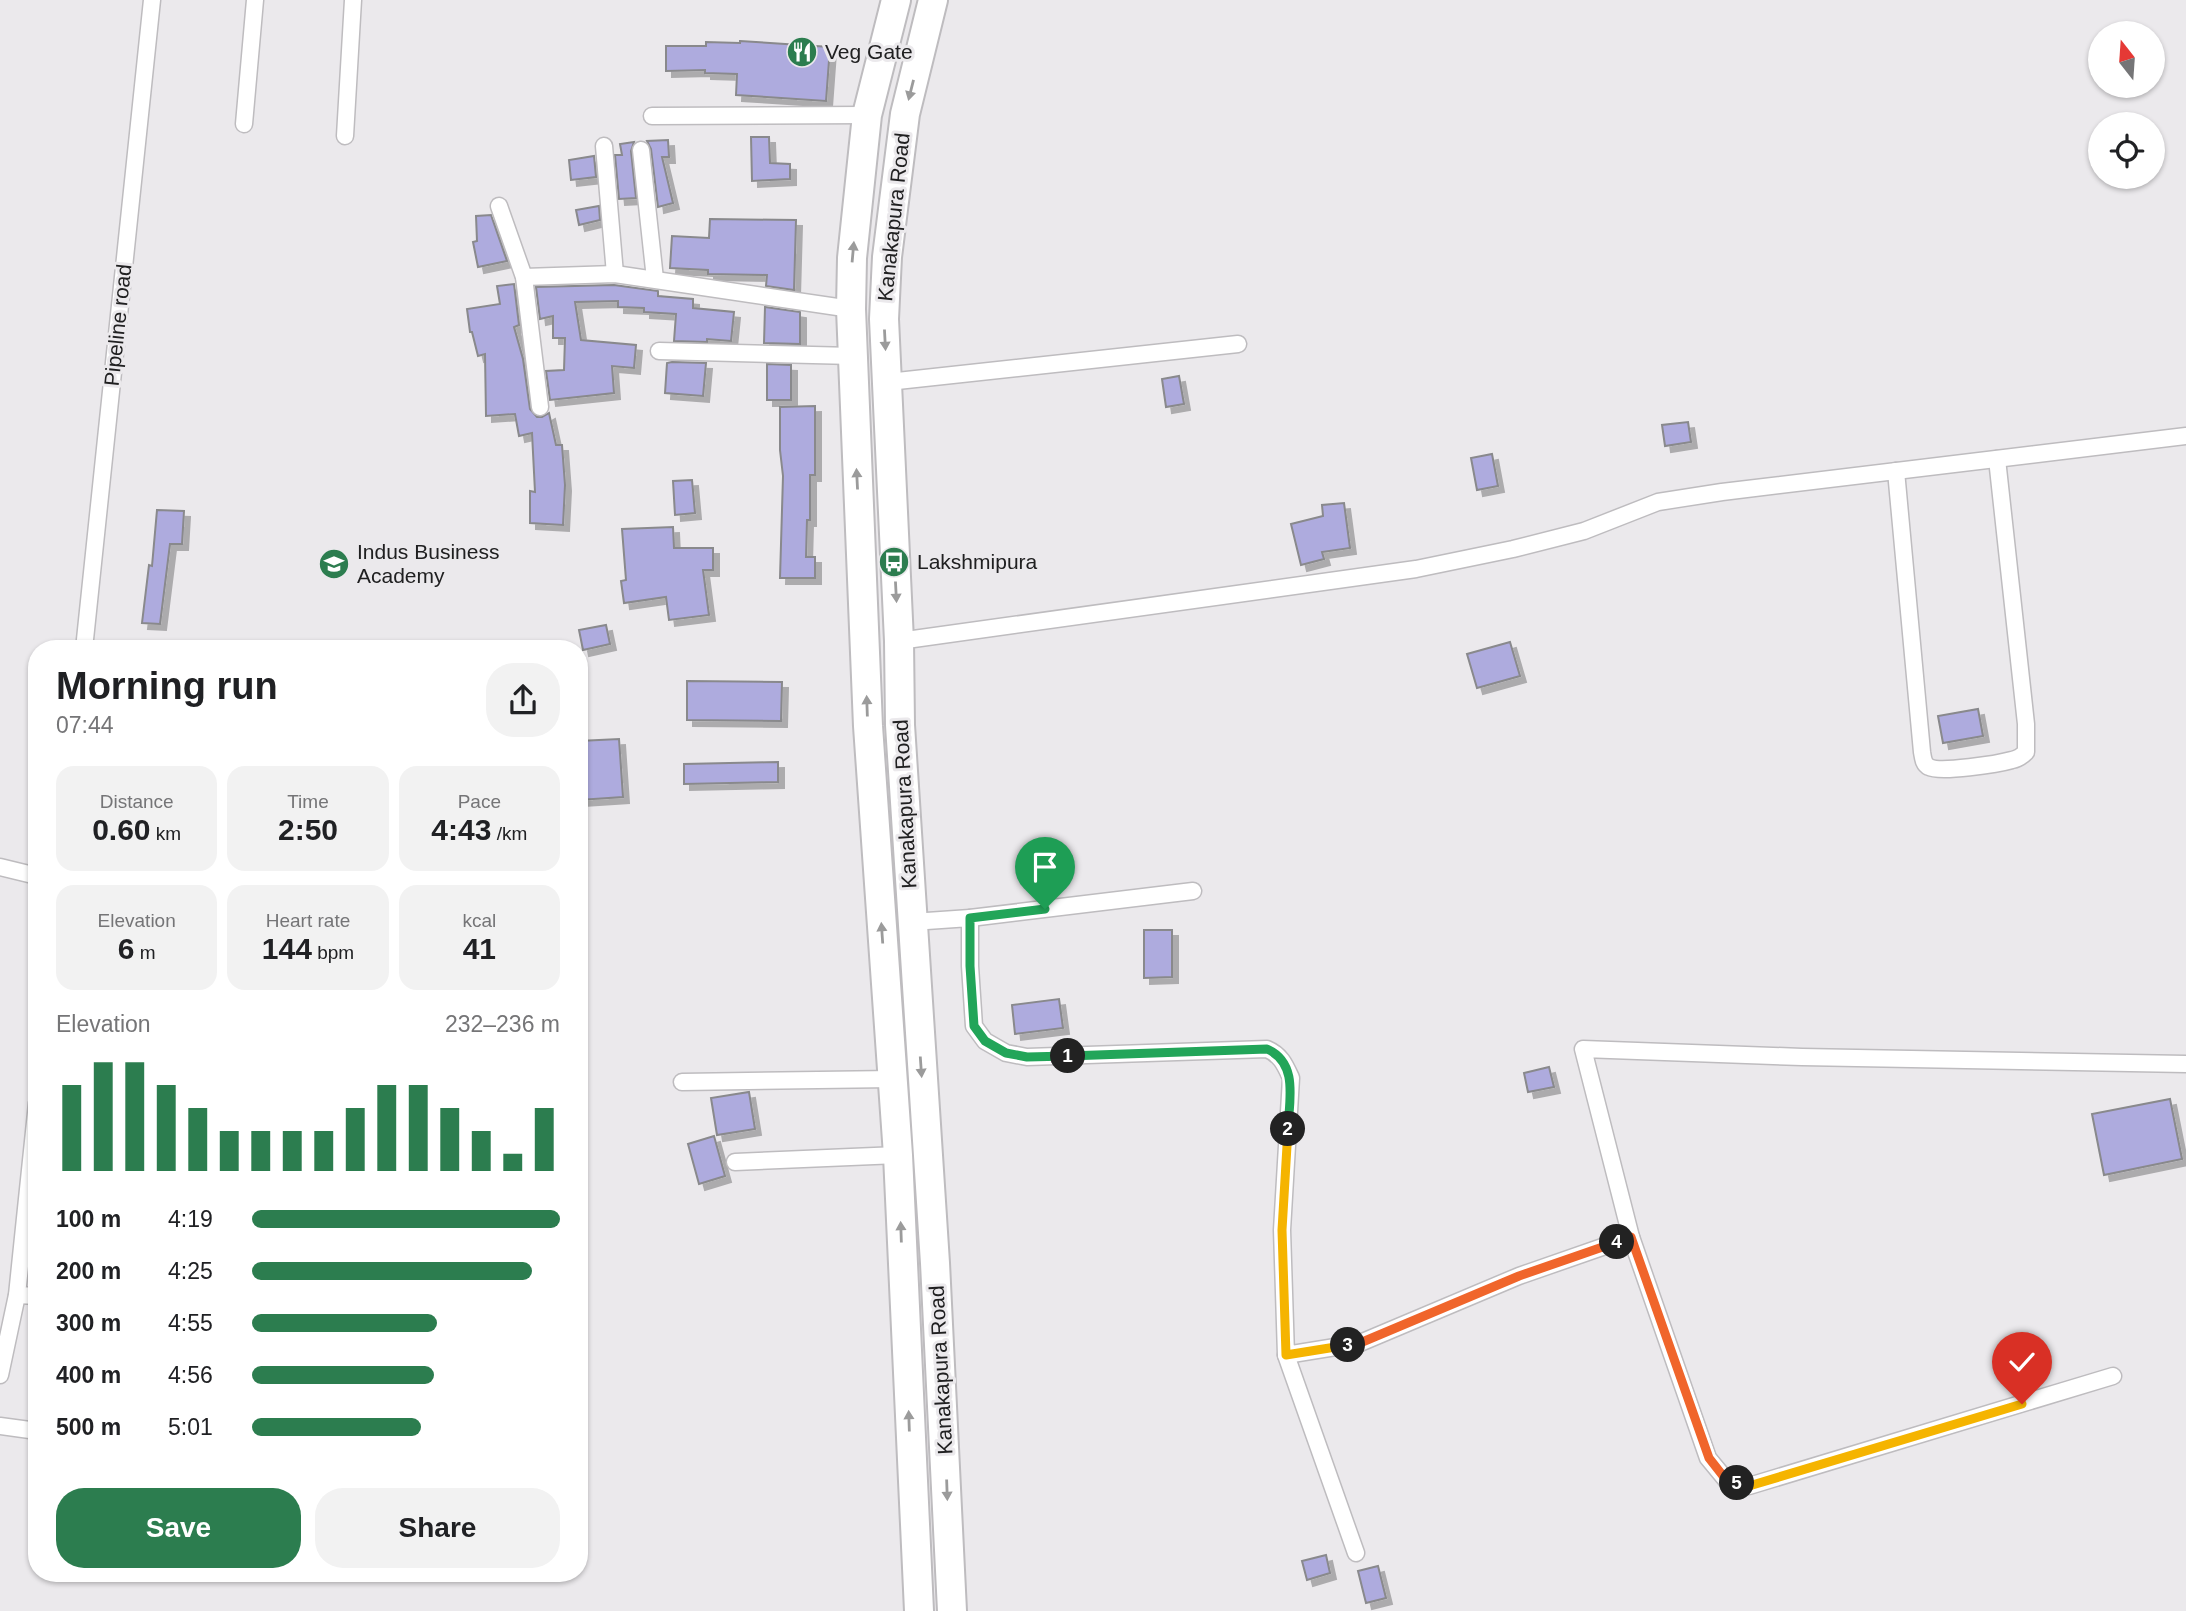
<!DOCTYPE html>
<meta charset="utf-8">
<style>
:root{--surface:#fff;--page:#f2f2f2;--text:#202124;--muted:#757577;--accent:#2c7d4f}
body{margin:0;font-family:Helvetica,sans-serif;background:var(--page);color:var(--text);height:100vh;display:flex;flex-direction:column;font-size:26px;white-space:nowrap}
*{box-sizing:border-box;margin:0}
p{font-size:23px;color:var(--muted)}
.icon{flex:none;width:38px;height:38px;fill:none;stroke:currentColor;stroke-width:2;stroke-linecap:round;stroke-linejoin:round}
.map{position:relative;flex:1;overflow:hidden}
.side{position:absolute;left:28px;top:640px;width:560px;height:942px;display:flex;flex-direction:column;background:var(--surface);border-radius:28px;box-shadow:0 2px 5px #0004}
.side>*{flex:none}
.needle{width:46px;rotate:343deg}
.controls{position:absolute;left:2088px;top:21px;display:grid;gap:14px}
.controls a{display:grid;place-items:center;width:77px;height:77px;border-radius:50%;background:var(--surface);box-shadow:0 2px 5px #0004;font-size:35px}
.pin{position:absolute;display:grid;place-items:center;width:60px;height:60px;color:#fff;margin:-72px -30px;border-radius:50% 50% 50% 0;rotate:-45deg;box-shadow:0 0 7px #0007}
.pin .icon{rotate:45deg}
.km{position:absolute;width:35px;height:35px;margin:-18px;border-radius:50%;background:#222;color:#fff;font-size:19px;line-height:35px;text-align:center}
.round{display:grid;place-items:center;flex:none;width:74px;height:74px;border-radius:28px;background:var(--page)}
.head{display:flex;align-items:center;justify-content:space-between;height:119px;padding:0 28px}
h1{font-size:38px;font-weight:600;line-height:52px}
.figures{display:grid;grid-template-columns:repeat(3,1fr);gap:10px;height:119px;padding:7px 28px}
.figures div{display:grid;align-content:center;border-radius:18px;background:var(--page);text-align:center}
.figures b{font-size:30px;font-weight:600}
.figures small{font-size:19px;font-weight:400}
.figures p{font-size:19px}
.chart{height:196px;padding:14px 28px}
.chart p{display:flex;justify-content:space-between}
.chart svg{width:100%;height:126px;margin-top:7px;stroke:var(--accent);stroke-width:6}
.button{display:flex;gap:14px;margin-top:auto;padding:14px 28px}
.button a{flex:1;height:80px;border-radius:28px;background:var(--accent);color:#fff;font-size:28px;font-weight:600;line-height:80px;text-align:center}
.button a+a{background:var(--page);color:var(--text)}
ul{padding:0 28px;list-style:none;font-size:23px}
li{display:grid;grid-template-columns:112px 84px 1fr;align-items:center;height:52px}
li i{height:18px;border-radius:9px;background:var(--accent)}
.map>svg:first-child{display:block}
.building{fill:#aeabde;stroke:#89898c;stroke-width:2;filter:url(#shadow)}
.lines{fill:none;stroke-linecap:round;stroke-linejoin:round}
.street-casing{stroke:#bebcbf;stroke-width:19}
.highway-casing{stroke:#bebcbf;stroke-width:32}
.street{stroke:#fff;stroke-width:16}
.highway{stroke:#fff;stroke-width:28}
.oneway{fill:#9b9b9b}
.split-1-casing{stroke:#fff;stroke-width:14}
.split-2-casing{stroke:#fff;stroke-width:14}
.split-3-casing{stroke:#fff;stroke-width:14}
.split-4-casing{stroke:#fff;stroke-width:14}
.split-5-casing{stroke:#fff;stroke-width:14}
.split-6-casing{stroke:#fff;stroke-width:14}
.split-1{stroke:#22a559;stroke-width:9}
.split-2{stroke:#22a559;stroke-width:9}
.split-3{stroke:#f5b400;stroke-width:9}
.split-4{stroke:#f0652b;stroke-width:9}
.split-5{stroke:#f0652b;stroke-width:9}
.split-6{stroke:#f5b400;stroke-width:9}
.labels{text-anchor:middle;stroke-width:6;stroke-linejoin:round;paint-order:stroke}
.poi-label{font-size:21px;fill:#202021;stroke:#ebe9ec;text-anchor:start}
.street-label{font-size:21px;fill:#202021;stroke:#ebe9ec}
</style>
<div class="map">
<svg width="2186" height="1611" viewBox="0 0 2186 1611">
<defs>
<filter id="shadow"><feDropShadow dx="6" dy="6" stdDeviation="0" flood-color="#0004"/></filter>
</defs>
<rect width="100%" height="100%" fill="#ebe9ec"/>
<g class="building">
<polygon points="740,41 830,47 826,101 736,95 737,74 705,73 705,70 666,71 666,46 706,46 706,42 740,43"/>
<polygon points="751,137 769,137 770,163 790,164 790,179 752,181"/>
<polygon points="668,140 669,157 662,157 673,203 658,207 651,149 647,141"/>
<polygon points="634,142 631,151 636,198 619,199 615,155 622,155 620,144"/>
<polygon points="594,156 596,177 571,180 569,160"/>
<polygon points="599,206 600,220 579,225 576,210"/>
<polygon points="491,215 507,261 478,267 473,242 477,241 476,216"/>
<polygon points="710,219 796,220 794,290 766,286 767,275 708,274 708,270 670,268 672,236 709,238"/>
<polygon points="514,284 519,325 514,327 523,359 530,409 537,417 542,417 549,413 556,445 562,445 565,485 563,525 530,523 530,491 535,492 532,433 519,436 515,414 486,416 485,354 478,356 472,332 470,332 467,309 500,304 497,286"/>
<polygon points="614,285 658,291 658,296 693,299 693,308 734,312 731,341 707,339 707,342 674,341 676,314 644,312 644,308 618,307 618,301 575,302 581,340 636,345 634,368 612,366 614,393 550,400 546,371 564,370 565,338 553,338 553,316 540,319 536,287"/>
<polygon points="765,307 800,312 800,344 764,343"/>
<polygon points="672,362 706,363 703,396 665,393 667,363"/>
<polygon points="767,364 791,365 791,400 767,400"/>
<polygon points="1179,376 1184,404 1166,407 1162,379"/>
<polygon points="815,406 815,475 810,475 810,520 807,520 806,557 815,557 815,578 780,578 783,476 780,450 780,407"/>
<polygon points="1688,422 1691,442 1665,446 1662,425"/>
<polygon points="1492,454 1498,486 1477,490 1471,458"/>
<polygon points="692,480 695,513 675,515 673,481"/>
<polygon points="1344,503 1350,548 1322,552 1324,559 1301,565 1291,524 1323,516 1322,505"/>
<polygon points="157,510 184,511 182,544 170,544 160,624 142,623 149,565 152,566"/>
<polygon points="673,527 674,548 713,548 713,570 703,570 709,615 669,620 666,597 624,603 621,581 626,580 622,529"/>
<polygon points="606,625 610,644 583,650 579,630"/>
<polygon points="1510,642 1520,676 1477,688 1467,654"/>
<polygon points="687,681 782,682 781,721 687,720"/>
<polygon points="1978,709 1983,736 1943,743 1938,716"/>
<polygon points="619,739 623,797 579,800 579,741"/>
<polygon points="778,762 778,782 684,784 684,764"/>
<polygon points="1144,930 1172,930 1172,977 1144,978"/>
<polygon points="1059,999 1063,1028 1015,1034 1012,1005"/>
<polygon points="1549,1067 1554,1087 1528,1092 1524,1073"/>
<polygon points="749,1092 755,1129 717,1135 711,1098"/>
<polygon points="2170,1099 2182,1159 2104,1175 2092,1114"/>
<polygon points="714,1136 725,1176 699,1184 688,1144"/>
<polygon points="1326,1555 1330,1573 1307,1580 1302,1561"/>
<polygon points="1378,1566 1386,1598 1366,1603 1358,1571"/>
</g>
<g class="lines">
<g class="street-casing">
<g id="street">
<polyline points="652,116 867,115"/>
<polyline points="244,124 255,0"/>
<polyline points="345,136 353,0"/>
<polyline points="604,146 615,274"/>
<polyline points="641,150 655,279"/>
<polyline points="499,206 524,277 540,407"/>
<polyline points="524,277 615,274 851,309"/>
<polyline points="659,351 853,356"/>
<polyline points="888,382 1238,344"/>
<path d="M1896 471 1922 752C1923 757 1923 764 1929 767 1940 773 1998 764 2012 760 2018 759 2022 756 2026 752V724L1997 459"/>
<polyline points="899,641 1416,569 1513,549 1584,531 1658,502 1722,492 2186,436"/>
<polyline points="84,649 152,0"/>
<polyline points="0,867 37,876"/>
<polyline points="970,918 1193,891"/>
<path d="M912 922 970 918V966L974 1026 985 1041 1006 1053 1027 1057 1267 1049C1281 1055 1285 1065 1291 1078L1282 1230 1286 1355 1360 1343 1519 1276 1631 1237"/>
<polyline points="682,1082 893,1079"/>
<polyline points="735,1162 898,1155"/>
<polyline points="17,1295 37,1296"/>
<polyline points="1286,1355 1356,1553"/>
<polyline points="0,1375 17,1295 37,1103"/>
<polyline points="2113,1376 1749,1486 1727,1481 1708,1458 1631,1237 1583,1049 1802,1057 2186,1064"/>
<polyline points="0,1426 37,1431"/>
</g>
</g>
<g class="highway-casing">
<g id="highway">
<polyline points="896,0 867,115 852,258 851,309 868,726 898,1155 919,1611"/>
<polyline points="933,0 905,114 887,257 884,319 899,641 900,725 935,1263 952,1611"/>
</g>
</g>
<use href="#street" class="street"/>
<use href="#highway" class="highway"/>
</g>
<defs><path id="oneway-solid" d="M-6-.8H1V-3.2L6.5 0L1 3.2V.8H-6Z" transform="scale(1.75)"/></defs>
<g class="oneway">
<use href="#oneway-solid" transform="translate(911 90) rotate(104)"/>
<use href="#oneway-solid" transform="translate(853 252) rotate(-85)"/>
<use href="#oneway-solid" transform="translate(885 340) rotate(87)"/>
<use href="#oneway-solid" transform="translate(857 479) rotate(-93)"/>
<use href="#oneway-solid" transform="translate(896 592) rotate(87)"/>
<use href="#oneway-solid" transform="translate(867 706) rotate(-92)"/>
<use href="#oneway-solid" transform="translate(882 933) rotate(-94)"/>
<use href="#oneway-solid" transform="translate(921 1067) rotate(86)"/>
<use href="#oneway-solid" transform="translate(901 1232) rotate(-92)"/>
<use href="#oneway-solid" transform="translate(909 1421) rotate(-92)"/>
<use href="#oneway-solid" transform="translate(947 1490) rotate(88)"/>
</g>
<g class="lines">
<g class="split-1-casing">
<polyline id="split-1" points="1045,909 970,918 970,966 974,1026 985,1041 1006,1053 1027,1057 1068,1056"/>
</g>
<g class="split-2-casing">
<path id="split-2" d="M1068 1056 1267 1049C1299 1063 1289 1101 1288 1129"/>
</g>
<g class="split-3-casing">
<polyline id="split-3" points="1288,1129 1282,1230 1286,1355 1348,1345"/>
</g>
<g class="split-4-casing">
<polyline id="split-4" points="1348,1345 1360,1343 1519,1276 1617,1242"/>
</g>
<g class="split-5-casing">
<polyline id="split-5" points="1617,1242 1631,1237 1709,1458 1727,1481 1737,1483"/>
</g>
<g class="split-6-casing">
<polyline id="split-6" points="1737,1483 1749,1486 2022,1404"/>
</g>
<use href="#split-1" class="split-1"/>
<use href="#split-2" class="split-2"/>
<use href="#split-3" class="split-3"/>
<use href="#split-4" class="split-4"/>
<use href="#split-5" class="split-5"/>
<use href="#split-6" class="split-6"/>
</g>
<defs>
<g id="restaurant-disc" transform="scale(1.575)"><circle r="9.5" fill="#2c7d4f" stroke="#ebe9ec"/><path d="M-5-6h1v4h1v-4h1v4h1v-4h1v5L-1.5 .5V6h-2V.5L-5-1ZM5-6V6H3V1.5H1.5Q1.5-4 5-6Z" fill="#fff"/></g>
<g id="bus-disc" transform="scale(1.575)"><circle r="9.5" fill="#2c7d4f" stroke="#ebe9ec"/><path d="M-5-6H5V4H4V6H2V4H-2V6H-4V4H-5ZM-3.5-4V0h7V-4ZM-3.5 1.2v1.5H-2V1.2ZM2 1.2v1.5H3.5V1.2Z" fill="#fff"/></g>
<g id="university-disc" transform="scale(1.575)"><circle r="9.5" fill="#2c7d4f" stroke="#ebe9ec"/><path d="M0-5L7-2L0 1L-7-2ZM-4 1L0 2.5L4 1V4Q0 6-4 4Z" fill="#fff"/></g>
</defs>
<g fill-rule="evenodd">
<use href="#restaurant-disc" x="802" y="52"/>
<use href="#bus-disc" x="894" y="562"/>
<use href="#university-disc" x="334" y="564"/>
</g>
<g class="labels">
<g class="poi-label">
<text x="825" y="59">Veg Gate</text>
<text x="357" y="559">Indus Business<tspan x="357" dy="24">Academy</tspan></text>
<text x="917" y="569">Lakshmipura</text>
</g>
<g class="street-label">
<text transform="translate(894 217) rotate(-84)" y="7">Kanakapura Road</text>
<text transform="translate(118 325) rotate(-84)" y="7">Pipeline road</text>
<text transform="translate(905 804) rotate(-93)" y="7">Kanakapura Road</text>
<text transform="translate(941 1370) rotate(-93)" y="7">Kanakapura Road</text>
</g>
</g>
</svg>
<div class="controls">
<a><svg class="needle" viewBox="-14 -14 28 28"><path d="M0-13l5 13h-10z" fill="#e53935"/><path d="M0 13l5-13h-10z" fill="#757577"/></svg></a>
<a><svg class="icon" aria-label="locate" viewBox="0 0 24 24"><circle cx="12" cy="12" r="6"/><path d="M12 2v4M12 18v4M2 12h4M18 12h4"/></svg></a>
</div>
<div class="pin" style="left:1045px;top:909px;background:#1e9e55"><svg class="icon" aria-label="arrive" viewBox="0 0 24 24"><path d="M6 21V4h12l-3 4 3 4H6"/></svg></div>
<div class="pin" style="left:2022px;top:1404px;background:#d93025"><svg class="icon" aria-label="check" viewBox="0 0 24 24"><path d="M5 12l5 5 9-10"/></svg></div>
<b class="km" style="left:1068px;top:1056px">1</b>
<b class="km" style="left:1288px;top:1129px">2</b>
<b class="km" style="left:1348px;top:1345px">3</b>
<b class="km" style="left:1617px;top:1242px">4</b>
<b class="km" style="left:1737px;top:1483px">5</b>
<section class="side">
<div class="head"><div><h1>Morning run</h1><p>07:44</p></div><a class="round"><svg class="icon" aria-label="share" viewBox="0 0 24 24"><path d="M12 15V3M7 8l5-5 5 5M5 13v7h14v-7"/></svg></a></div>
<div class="figures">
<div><p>Distance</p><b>0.60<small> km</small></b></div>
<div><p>Time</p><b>2:50</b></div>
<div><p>Pace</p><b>4:43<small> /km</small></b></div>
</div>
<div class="figures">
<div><p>Elevation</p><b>6<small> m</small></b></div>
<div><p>Heart rate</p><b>144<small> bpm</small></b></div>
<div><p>kcal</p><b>41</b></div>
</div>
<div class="chart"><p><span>Elevation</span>232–236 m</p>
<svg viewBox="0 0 160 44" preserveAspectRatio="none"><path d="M5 44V14M15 44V6M25 44V6M35 44V14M45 44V22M55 44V30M65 44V30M75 44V30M85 44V30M95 44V22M105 44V14M115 44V14M125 44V22M135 44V30M145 44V38M155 44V22"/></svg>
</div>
<ul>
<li><b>100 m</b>4:19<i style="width:100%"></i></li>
<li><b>200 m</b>4:25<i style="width:91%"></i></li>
<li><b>300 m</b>4:55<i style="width:60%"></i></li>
<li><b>400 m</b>4:56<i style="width:59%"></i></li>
<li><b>500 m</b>5:01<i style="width:55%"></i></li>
</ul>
<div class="button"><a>Save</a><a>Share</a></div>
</section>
</div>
